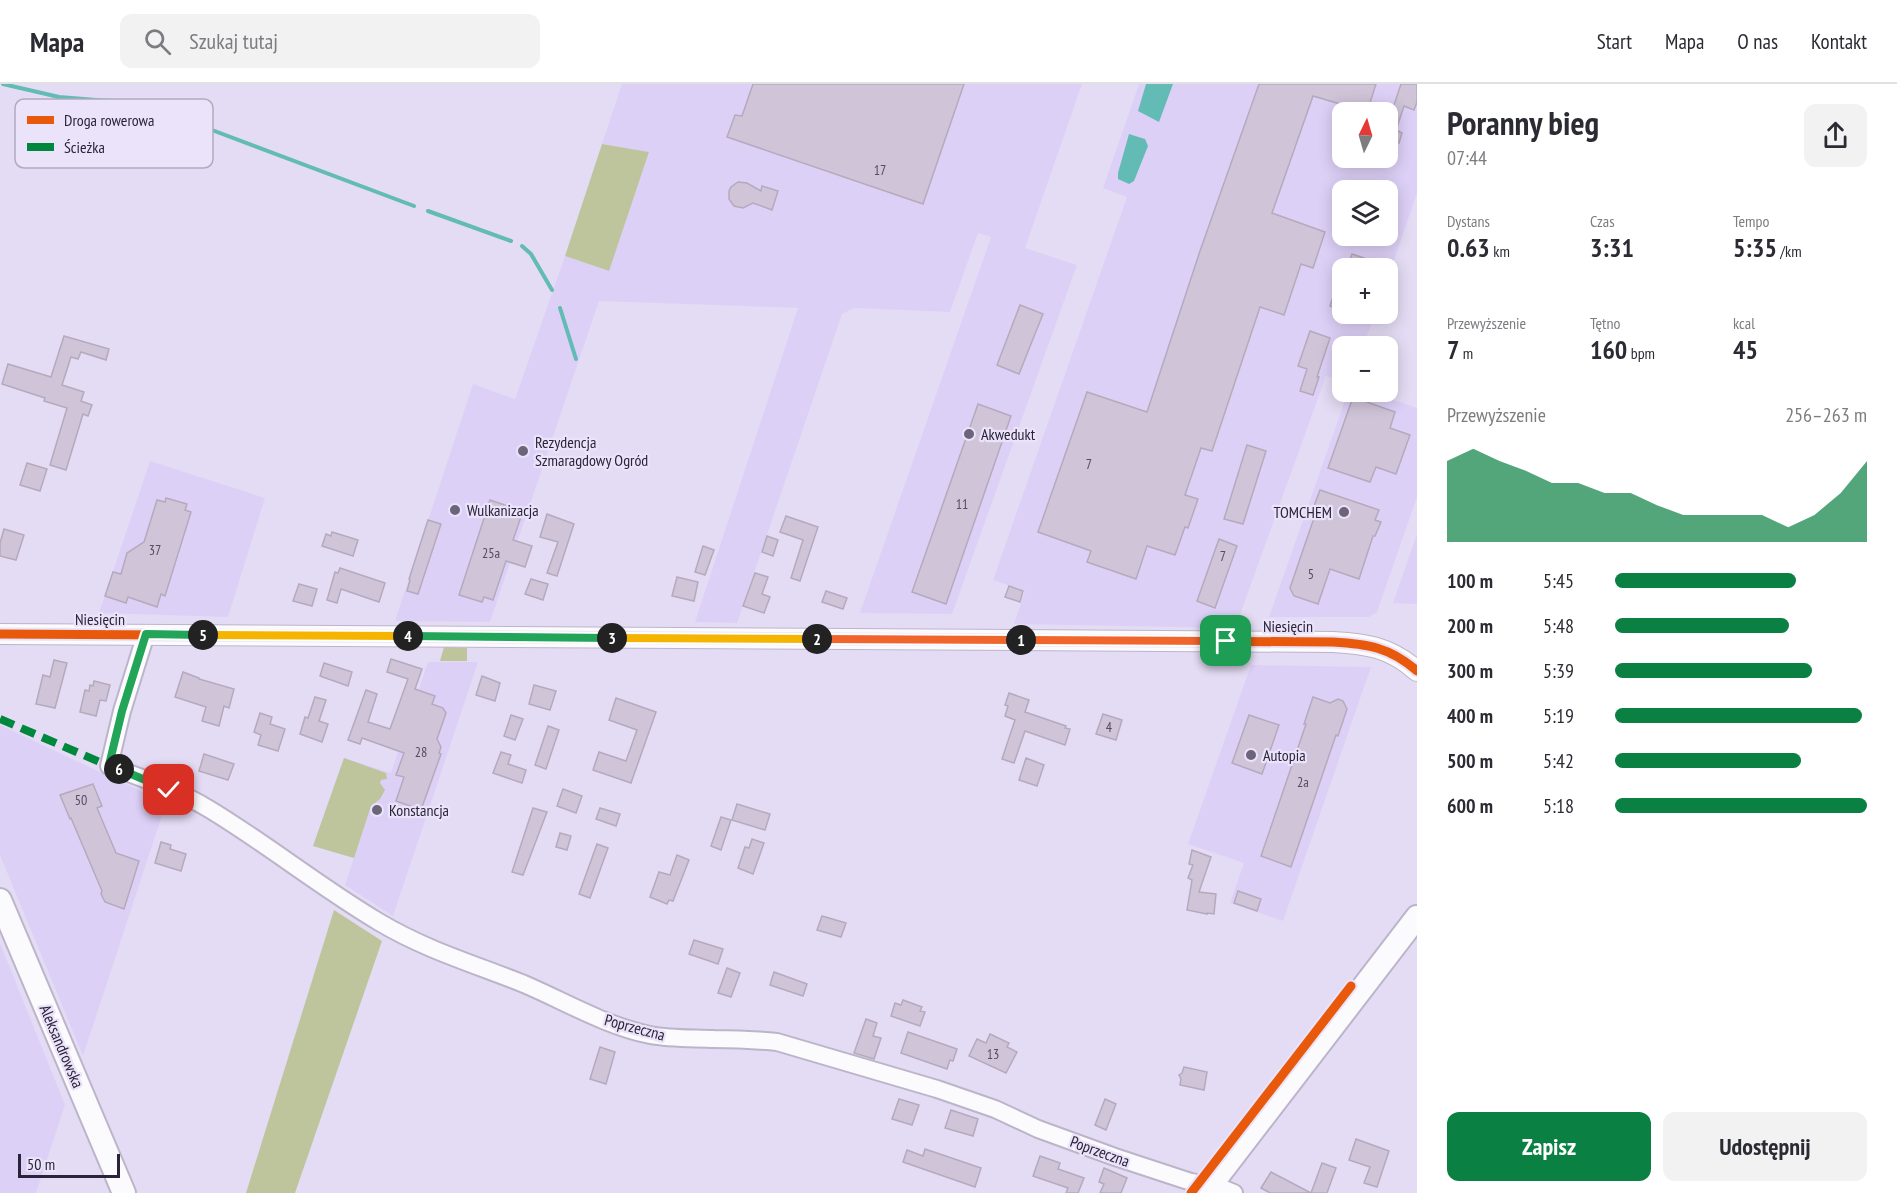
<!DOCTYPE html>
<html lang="pl">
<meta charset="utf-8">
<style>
:root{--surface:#fff;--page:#f2f2f3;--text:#2b2b33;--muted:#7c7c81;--line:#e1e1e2;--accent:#0b8043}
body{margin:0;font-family:"PT Sans Narrow",sans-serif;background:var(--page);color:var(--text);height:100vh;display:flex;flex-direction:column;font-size:22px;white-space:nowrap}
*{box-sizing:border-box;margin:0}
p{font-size:20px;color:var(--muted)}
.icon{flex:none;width:33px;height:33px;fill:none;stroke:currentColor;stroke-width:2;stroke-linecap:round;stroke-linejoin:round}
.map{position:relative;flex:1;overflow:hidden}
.drawer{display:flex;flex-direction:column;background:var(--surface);width:480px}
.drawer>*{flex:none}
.needle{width:39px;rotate:5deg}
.controls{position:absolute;left:1332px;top:18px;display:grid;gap:12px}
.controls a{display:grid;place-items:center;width:66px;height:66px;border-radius:12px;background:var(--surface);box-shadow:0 3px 15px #0003;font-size:30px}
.scale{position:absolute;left:18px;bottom:15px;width:102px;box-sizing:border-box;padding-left:6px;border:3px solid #2b2439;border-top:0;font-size:16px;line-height:21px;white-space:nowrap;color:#2b2439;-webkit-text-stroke:4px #eae3f9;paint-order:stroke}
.pin{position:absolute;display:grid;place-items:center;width:51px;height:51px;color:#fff;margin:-26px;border-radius:12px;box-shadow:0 3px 9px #0006}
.km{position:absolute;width:30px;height:30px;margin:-15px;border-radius:50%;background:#222;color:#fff;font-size:16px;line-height:30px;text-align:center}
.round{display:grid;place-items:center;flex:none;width:63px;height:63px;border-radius:12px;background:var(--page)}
.summary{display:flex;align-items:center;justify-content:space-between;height:102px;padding:0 30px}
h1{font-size:33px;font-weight:700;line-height:45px}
.figures{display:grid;grid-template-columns:repeat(3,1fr);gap:9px;height:102px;padding:6px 30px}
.figures div{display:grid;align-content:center}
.figures b{font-size:26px;font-weight:700}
.figures small{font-size:16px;font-weight:400}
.figures p{font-size:16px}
.chart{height:168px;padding:12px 30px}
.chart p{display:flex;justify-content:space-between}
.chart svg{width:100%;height:108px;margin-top:6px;fill:var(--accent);opacity:.7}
.action{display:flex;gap:12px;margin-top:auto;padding:12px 30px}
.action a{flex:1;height:69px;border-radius:12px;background:var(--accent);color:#fff;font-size:24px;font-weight:700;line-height:69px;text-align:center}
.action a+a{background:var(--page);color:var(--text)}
ul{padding:0 30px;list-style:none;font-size:20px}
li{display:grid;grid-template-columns:96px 72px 1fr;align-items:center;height:45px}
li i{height:15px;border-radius:8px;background:var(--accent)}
header{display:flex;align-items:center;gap:36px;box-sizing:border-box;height:84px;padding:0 30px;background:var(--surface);border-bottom:2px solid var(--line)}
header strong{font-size:28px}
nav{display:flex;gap:33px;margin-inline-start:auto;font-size:21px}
.search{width:420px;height:54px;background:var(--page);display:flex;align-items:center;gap:15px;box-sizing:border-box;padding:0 21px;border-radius:12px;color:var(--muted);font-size:22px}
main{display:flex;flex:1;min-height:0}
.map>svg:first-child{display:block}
.built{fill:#ddd0f7;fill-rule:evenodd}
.green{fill:#bec59d}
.water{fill:#62bbb4}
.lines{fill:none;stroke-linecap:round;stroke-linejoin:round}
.stream{stroke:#62bbb4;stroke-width:4}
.building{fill:#d0c4d8;stroke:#b5aabd;stroke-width:1.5}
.minor-casing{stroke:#bcb5ca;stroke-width:20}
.tertiary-casing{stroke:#bcb5ca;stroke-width:22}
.secondary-casing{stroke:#bcb5ca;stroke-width:26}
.minor{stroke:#fbfafd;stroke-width:16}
.tertiary{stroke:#fbfafd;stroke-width:20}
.secondary{stroke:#fbfafd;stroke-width:22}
.quiet{stroke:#00873e;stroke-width:8;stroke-dasharray:15 8;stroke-linecap:butt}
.cycleway-casing{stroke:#eae3f9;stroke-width:13}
.cycleway{stroke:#e8590c;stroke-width:9}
.split-1-casing{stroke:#fff;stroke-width:12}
.split-2-casing{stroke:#fff;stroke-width:12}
.split-3-casing{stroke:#fff;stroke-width:12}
.split-4-casing{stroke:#fff;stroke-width:12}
.split-5-casing{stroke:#fff;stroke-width:12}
.split-6-casing{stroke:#fff;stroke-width:12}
.split-7-casing{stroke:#fff;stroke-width:12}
.split-1{stroke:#f0652b;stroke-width:8}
.split-2{stroke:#f0652b;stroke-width:8}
.split-3{stroke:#f5b400;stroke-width:8}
.split-4{stroke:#22a559;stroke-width:8}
.split-5{stroke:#f5b400;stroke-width:8}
.split-6{stroke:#22a559;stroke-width:8}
.split-7{stroke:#22a559;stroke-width:8}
.poi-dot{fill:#6c647a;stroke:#eae3f9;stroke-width:2}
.labels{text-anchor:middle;stroke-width:4.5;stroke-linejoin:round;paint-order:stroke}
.number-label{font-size:14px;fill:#544c61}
.poi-label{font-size:16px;fill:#2b2439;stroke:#eae3f9;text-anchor:start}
.street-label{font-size:16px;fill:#2b2439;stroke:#eae3f9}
.key{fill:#eae3f9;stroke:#b1aabf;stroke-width:1.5}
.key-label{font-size:16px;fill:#2b2439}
</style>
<header>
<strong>Mapa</strong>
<div class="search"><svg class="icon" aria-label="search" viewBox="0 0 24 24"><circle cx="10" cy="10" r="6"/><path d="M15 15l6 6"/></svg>Szukaj tutaj</div>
<nav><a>Start</a><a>Mapa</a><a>O nas</a><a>Kontakt</a></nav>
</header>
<main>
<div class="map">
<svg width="1417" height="1109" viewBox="0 0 1417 1109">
<rect width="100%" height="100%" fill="#e4dcf4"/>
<g class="built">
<polygon points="622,0 1082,0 1025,164 1077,181 952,530 860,529 991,153 978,149 950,228 854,224 842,230 737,539 695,538 798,224 599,217 490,538 395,537 473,300 515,315 565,172 608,187 649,68 602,60"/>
<path d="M1139 0H1417V109L1388 193V184H1342V230H1375L1363 262H1342V297L1326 292 1241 528 1232 544 1014 540 1025 507 993 496 1127 113 1103 104ZM1342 28H1388V74H1342ZM1342 106H1388V152H1342Z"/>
<polygon points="1348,308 1370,308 1417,324 1417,413 1377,528 1369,533 1269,533"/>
<polygon points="150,377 265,414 228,533 99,529"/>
<polygon points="1417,450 1417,520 1393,519"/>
<polygon points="428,578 478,578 393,832 345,801 354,774 313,762 344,674 391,689"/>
<polygon points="1251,581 1371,583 1283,837 1230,819 1244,779 1188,760"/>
<polygon points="0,641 166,719 83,972 0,771"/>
<polygon points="0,859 65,1021 36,1109 0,1109"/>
</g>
<g class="green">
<polygon points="602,60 649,68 609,187 565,172"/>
<polygon points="444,563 467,564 467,577 440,577"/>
<polygon points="344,674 386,689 387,695 381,696 380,699 385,706 380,715 371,722 354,774 313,762"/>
<polygon points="334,826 382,857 295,1109 246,1109"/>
</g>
<g class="water">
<polygon points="1146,0 1173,0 1159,38 1138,27"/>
<polygon points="1129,50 1145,55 1148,62 1134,97 1129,100 1118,95 1118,89"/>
</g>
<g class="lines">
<g class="stream">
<polyline points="3,0 59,13 121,18"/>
<polyline points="132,20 204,43 414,122"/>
<polyline points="428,127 511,157"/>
<polyline points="522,162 531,170 552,206"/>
<polyline points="560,224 576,275"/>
</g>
</g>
<g class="building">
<polygon points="753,0 964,0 923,120 727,53 735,31 742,32"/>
<polygon points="1259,0 1376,0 1367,28 1313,12 1272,129 1325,148 1313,184 1301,180 1284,231 1260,223 1212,367 1201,364 1185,411 1198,415 1188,444 1185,443 1175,471 1147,462 1136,495 1087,478 1091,467 1038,448 1087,308 1147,328 1200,167"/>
<polygon points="1401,0 1417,0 1417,18 1414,26 1404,22 1396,46 1402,49 1399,59 1393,57 1390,67 1388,67 1388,39"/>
<polygon points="738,98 747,99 761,107 762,102 778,107 772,126 753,119 743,124 734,122 729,115 729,107 731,103"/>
<polygon points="1352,170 1364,174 1360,184 1347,184"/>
<polygon points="1334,210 1342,213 1342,226 1330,222"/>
<polygon points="1020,221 1043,230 1019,290 997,281"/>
<polygon points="1310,247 1330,254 1317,293 1319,293 1313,311 1300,307 1307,285 1298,282"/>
<polygon points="64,252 109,265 106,276 81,268 78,275 71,273 62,301 84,308 81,317 92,321 88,332 83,330 66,386 50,381 67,324 44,317 45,314 2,300 8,280 51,293"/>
<polygon points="1353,313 1395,328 1390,344 1410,351 1396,390 1376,383 1370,398 1328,384"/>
<polygon points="978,320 1011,332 946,520 912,508"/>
<polygon points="1247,361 1266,367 1243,440 1224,435"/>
<polygon points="27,379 47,385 40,407 20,401"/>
<polygon points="1320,406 1379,426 1375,436 1381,438 1375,452 1373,452 1359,495 1330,485 1318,520 1294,512 1290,504 1315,431 1311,430"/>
<polygon points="166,414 187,420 185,426 191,428 165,512 161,510 157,523 128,513 126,519 105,512 113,488 121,490 127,469 144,458 157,416 165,418"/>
<polygon points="490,416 523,427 513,456 532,462 525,483 506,477 493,516 484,513 482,518 459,511"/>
<polygon points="547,430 574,440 557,492 547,489 558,458 540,453"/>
<polygon points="786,432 818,443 800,497 791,494 803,456 780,448"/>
<polygon points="428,436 441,440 418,510 407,507 410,496 409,495"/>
<polygon points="4,445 24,451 16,476 0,472 0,459"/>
<polygon points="332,448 358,456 353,472 322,462 326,450 331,452"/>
<polygon points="767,452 778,456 773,472 762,468"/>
<polygon points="1219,455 1237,462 1215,524 1197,517"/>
<polygon points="703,462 714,466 705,491 695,488"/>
<polygon points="340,484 385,499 379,518 341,505 337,519 327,516 335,488 338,489"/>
<polygon points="755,489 768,493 762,510 770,513 764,529 743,522"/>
<polygon points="677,493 698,498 694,517 672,512"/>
<polygon points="531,495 548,500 543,516 525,510"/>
<polygon points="299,500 317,505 312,522 293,517"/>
<polygon points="1009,502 1023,507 1020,518 1005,513"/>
<polygon points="826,507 847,514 843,525 822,518"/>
<polygon points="391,575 422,585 415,605 435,612 432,620 443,624 446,629 437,655 441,663 439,669 441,670 421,726 396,717 404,693 396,691 404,669 362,654 360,660 348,656 366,606 377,610 368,638 390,645 408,595 387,588"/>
<polygon points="54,576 67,579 55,624 36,620 43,591 50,593"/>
<polygon points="324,579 352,588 348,602 320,592"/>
<polygon points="183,588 199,594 199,595 234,605 229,624 224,622 219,642 202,637 206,623 175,613"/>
<polygon points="482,592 500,599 495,617 476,611"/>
<polygon points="94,597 110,601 106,617 100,616 96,632 80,628 85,606 89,607 90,601 93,602"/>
<polygon points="534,601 556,607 550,626 529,620"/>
<polygon points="1009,609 1029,616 1025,628 1066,642 1065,644 1070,645 1065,661 1025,647 1014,679 1002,675 1015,636 1005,632 1008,622 1005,621"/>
<polygon points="315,613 326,616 319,637 328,640 322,658 300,650 305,633 308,634"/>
<polygon points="1313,613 1330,619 1338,615 1343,617 1347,625 1338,652 1336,651 1291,783 1261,772 1306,640 1304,640"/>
<polygon points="616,614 656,628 631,699 593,686 599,668 626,677 637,646 609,636"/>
<polygon points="260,629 272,633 270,640 285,645 278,667 258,661 261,651 254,648"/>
<polygon points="1103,630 1122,636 1116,656 1096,650"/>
<polygon points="511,631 523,635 515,656 504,652"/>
<polygon points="1249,631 1279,641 1262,690 1232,679"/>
<polygon points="548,642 559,646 546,685 535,681"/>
<polygon points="501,668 511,671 508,680 526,686 522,699 493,689"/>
<polygon points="204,670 234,680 228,696 199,687"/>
<polygon points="1026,674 1044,681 1037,702 1019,696"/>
<polygon points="93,700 102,722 97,724 116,769 139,777 124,825 105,818 101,810 102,807 71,734 70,735 60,711"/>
<polygon points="563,705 582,712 576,729 557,722"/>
<polygon points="737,720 770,730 765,746 732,736"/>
<polygon points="533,724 547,728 523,791 512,788"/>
<polygon points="600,724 620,730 616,742 596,735"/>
<polygon points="721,733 731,736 721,766 711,762"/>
<polygon points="560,749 571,752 567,766 556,763"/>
<polygon points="752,755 764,759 753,790 738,784 745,763 749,764"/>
<polygon points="161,758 171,761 170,765 186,770 181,787 155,779"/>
<polygon points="597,760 608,764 590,814 579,810"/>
<polygon points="1192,766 1211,773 1199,808 1216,810 1214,830 1207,829 1207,830 1187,826 1192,796 1188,794 1193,781 1189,780"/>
<polygon points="677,771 689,776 673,817 669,816 667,820 650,813 659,788 670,791"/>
<polygon points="1238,807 1261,815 1257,827 1234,819"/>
<polygon points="822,832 846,839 841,853 817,846"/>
<polygon points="694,856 723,865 718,880 689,870"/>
<polygon points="727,884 740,889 731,913 718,909"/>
<polygon points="774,888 807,900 803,912 770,901"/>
<polygon points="903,916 922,923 920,927 925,928 920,942 891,932 895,919 901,921"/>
<polygon points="866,935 877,939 873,952 881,954 874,975 854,969"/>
<polygon points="908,948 957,965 953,977 950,976 947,985 901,969"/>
<polygon points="990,950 1009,959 1007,963 1017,968 1006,989 969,972 977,955 986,959"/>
<polygon points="600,963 615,968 606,1000 590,995"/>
<polygon points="1184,983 1207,988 1204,1006 1180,1001 1181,995 1179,991 1182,989"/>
<polygon points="899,1015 919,1021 912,1041 892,1035"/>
<polygon points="1105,1015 1116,1020 1106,1046 1095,1041"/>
<polygon points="951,1026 978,1035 973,1052 945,1044"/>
<polygon points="1356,1055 1389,1067 1377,1103 1364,1099 1370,1083 1349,1076"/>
<polygon points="925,1065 981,1084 975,1103 903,1078 907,1066 923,1072"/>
<polygon points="1040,1072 1060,1079 1058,1085 1084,1094 1078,1109 1066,1109 1068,1104 1033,1092"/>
<polygon points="1322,1079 1336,1084 1327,1109 1270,1109 1261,1104 1271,1088 1311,1109"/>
<polygon points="1104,1084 1127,1094 1121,1109 1100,1109 1104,1100 1099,1098"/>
</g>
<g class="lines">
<g class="minor-casing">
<path id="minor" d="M146 550 122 627 109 682C142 694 178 706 209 725 267 760 320 803 379 838 426 866 474 880 524 900 566 918 606 942 650 951 671 955 693 954 714 955 735 955 756 956 777 958L937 1005 995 1025 1038 1045 1115 1073 1191 1098 1219 1103 1234 1109"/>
</g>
<g class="tertiary-casing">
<path id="tertiary" d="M0 550 1333 558C1367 560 1390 563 1417 587"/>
</g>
<g class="secondary-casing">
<g id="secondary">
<polyline points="0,816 124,1109"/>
<polyline points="1205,1109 1417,833"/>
</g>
</g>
<use href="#minor" class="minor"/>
<use href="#tertiary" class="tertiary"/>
<use href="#secondary" class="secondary"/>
<polyline class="quiet" points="0,635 109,682"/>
<g class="cycleway-casing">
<g id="cycleway">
<path d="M0 550 1333 558C1367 560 1390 563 1417 587"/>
<polyline points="1191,1109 1351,902"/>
</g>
</g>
<use href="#cycleway" class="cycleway"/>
</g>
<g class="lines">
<g class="split-1-casing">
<polyline id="split-1" points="1021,556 1226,557"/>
</g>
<g class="split-2-casing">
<polyline id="split-2" points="817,555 1021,556"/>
</g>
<g class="split-3-casing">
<polyline id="split-3" points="612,554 817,555"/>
</g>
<g class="split-4-casing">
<polyline id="split-4" points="408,552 612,554"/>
</g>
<g class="split-5-casing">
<polyline id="split-5" points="203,551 408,552"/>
</g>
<g class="split-6-casing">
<polyline id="split-6" points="119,685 109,681 122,627 146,550 203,551"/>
</g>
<g class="split-7-casing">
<polyline id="split-7" points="119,685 169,706"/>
</g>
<use href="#split-1" class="split-1"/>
<use href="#split-2" class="split-2"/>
<use href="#split-3" class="split-3"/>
<use href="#split-4" class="split-4"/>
<use href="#split-5" class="split-5"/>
<use href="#split-6" class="split-6"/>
<use href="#split-7" class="split-7"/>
</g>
<g class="poi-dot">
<circle cx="969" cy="350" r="6"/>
<circle cx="523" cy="367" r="6"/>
<circle cx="455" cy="426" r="6"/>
<circle cx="1344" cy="428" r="6"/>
<circle cx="1251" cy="671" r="6"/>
<circle cx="377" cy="726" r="6"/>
</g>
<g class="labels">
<g class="number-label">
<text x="880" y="91">17</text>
<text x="1089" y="385">7</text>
<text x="962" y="425">11</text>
<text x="155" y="471">37</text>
<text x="491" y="474">25a</text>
<text x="1223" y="477">7</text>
<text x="1311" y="495">5</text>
<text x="1109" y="648">4</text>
<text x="421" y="673">28</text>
<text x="1303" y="703">2a</text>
<text x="81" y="721">50</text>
<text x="993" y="975">13</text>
</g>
<g class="poi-label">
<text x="981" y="356">Akwedukt</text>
<text x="535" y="364">Rezydencja<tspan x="535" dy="18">Szmaragdowy Ogród</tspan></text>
<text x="467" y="432">Wulkanizacja</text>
<text x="1332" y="434" text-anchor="end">TOMCHEM</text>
<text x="1263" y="677">Autopia</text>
<text x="389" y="732">Konstancja</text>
</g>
<g class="street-label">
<text x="100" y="541">Niesięcin</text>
<text x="1288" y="548">Niesięcin</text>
<text transform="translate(635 943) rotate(15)" y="6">Poprzeczna</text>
<text transform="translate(62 962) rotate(67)" y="6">Aleksandrowska</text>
<text transform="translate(1100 1067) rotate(20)" y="6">Poprzeczna</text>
</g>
</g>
<rect x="15" y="15" width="198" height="69" rx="9" class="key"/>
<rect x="27" y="32" width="27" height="8" fill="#e8590c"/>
<rect x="27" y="59" width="27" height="8" fill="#00873e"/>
<g class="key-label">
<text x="64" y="42">Droga rowerowa</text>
<text x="64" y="69">Ścieżka</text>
</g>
</svg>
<div class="controls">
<a><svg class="needle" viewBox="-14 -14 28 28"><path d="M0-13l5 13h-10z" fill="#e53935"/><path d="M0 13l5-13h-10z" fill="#7c7c81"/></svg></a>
<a><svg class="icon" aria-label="layers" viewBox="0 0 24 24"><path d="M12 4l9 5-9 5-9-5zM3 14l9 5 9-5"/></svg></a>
<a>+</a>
<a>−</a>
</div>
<div class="scale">50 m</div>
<div class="pin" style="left:1226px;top:557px;background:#1e9e55"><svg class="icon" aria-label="arrive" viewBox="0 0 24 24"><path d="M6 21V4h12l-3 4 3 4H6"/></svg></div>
<div class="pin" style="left:169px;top:706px;background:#d93025"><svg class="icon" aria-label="check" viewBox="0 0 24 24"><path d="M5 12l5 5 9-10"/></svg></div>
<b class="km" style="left:1021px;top:556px">1</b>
<b class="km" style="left:817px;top:555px">2</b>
<b class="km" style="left:612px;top:554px">3</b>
<b class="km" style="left:408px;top:552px">4</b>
<b class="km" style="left:203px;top:551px">5</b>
<b class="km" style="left:119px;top:685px">6</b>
</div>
<section class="drawer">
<div class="summary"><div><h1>Poranny bieg</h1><p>07:44</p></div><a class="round"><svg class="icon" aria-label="share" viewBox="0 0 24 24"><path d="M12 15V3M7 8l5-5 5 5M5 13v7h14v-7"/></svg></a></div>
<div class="figures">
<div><p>Dystans</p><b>0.63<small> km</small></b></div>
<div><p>Czas</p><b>3:31</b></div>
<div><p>Tempo</p><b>5:35<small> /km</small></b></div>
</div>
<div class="figures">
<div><p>Przewyższenie</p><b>7<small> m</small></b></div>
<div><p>Tętno</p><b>160<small> bpm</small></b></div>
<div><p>kcal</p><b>45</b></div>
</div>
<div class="chart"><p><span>Przewyższenie</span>256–263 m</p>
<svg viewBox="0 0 160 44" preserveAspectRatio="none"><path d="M0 44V11L10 6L20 11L30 15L40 20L50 20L60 24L70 24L80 29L90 33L100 33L110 33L120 33L130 38L140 33L150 24L160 11V44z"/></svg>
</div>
<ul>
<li><b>100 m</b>5:45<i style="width:72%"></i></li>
<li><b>200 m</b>5:48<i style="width:69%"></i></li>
<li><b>300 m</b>5:39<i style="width:78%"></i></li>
<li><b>400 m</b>5:19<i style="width:98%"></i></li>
<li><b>500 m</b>5:42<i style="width:74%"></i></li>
<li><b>600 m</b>5:18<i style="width:100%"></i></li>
</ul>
<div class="action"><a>Zapisz</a><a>Udostępnij</a></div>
</section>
</main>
